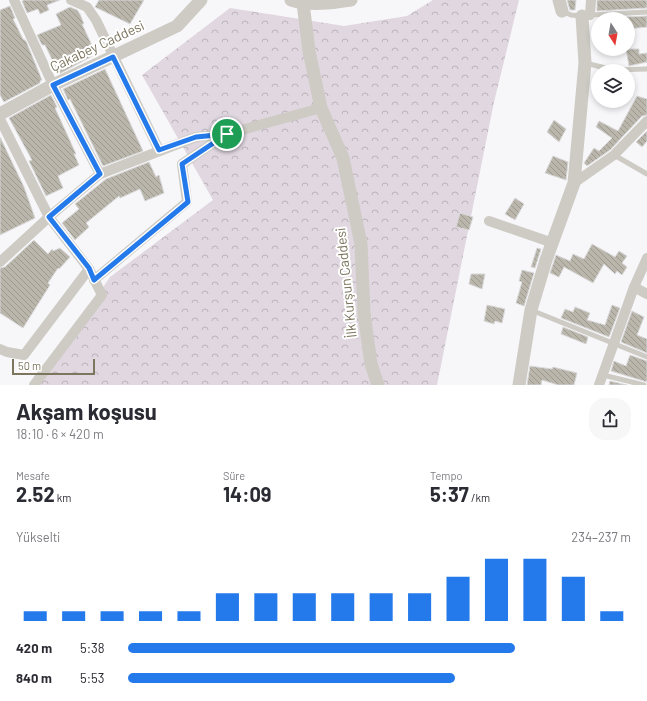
<!DOCTYPE html>
<html lang="tr">
<meta charset="utf-8">
<style>
:root{--surface:#fff;--page:#f7f7f7;--text:#2b2b33;--muted:#7c7c81;--accent:#257aeb}
body{margin:0;font-family:Barlow,sans-serif;background:var(--page);color:var(--text);height:100vh;display:flex;flex-direction:column;font-size:15px;white-space:nowrap}
*{box-sizing:border-box;margin:0}
p{font-size:13px;color:var(--muted)}
.icon{flex:none;width:22px;height:22px;fill:none;stroke:currentColor;stroke-width:2;stroke-linecap:round;stroke-linejoin:round}
.map{position:relative;height:385px;overflow:hidden}
.drawer{display:flex;flex-direction:column;background:var(--surface);flex:1}
.drawer>*{flex:none}
.needle{width:26px;rotate:169deg}
.buttons{position:absolute;left:591px;top:12px;display:grid;gap:8px}
.buttons a{display:grid;place-items:center;width:44px;height:44px;border-radius:50%;background:var(--surface);box-shadow:0 2px 6px #0003;font-size:20px}
.scale{position:absolute;left:12px;bottom:10px;width:83px;box-sizing:border-box;padding-left:4px;border:2px solid #7d765e;border-top:0;font-size:11px;line-height:14px;white-space:nowrap;color:#7d765e;-webkit-text-stroke:3px #fff;paint-order:stroke}
.pin{position:absolute;display:grid;place-items:center;width:34px;height:34px;color:#fff;margin:-17px;border:2px solid #fff;border-radius:50%;box-shadow:0 1px 4px #0007}
.round{display:grid;place-items:center;flex:none;width:42px;height:42px;border-radius:16px;background:var(--page)}
.overview{display:flex;align-items:center;justify-content:space-between;height:68px;padding:0 16px}
h1{font-size:22px;font-weight:700;line-height:30px}
.figures{display:grid;grid-template-columns:repeat(3,1fr);gap:6px;height:68px;padding:4px 16px}
.figures div{display:grid;align-content:center}
.figures b{font-size:20px;font-weight:700}
.figures small{font-size:11px;font-weight:400}
.figures p{font-size:11px}
.chart{height:112px;padding:8px 16px}
.chart p{display:flex;justify-content:space-between}
.chart svg{width:100%;height:72px;margin-top:4px;stroke:var(--accent);stroke-width:6}
ul{padding:0 16px;list-style:none;font-size:13px}
li{display:grid;grid-template-columns:64px 48px 1fr;align-items:center;height:30px}
li i{height:10px;border-radius:5px;background:var(--accent)}
.map>svg:first-child{display:block}
.forest{fill:url(#forest-crowns)}
.building{fill:url(#building-back-hatch);stroke:#d9d9db}
.lines{fill:none;stroke-linecap:round;stroke-linejoin:round}
.service{stroke:#cdcbc4;stroke-width:5}
.minor{stroke:#cdcbc4;stroke-width:10}
.tertiary{stroke:#cdcbc4;stroke-width:13}
.route-casing{stroke:#fff;stroke-width:8}
.route{stroke:#257aeb;stroke-width:5}
.labels{text-anchor:middle;stroke-width:4;stroke-linejoin:round;paint-order:stroke}
.street-label{font-size:14px;fill:#7d765e;stroke:#fff}
</style>
<div class="map">
<svg width="647" height="385" viewBox="0 0 647 385">
<defs>
<pattern id="forest-crowns" width="20" height="18" patternUnits="userSpaceOnUse"><rect width="20" height="18" fill="#e0d7e0"/><path d="M2 6a3 3 0 1 1 6 0M12 15a3 3 0 1 1 6 0" fill="none" stroke="#bbb3b9"/></pattern>
<pattern id="building-back-hatch" width="6" height="6" patternUnits="userSpaceOnUse"><rect width="6" height="6" fill="#bab6ab"/><path d="M-1 5l2 2M0 0l6 6M5-1l2 2" fill="none" stroke="#9c998e"/></pattern>
</defs>
<rect width="100%" height="100%" fill="#f7f6f9"/>
<polygon class="forest" points="433,0 519,0 494,102 437,385 37,385 110,277 213,200 142,75 230,8 344,26 407,16"/>
<g class="building">
<polygon points="24,0 60,0 47,5 49,10 40,14 38,9 27,13 22,1"/>
<polygon points="99,0 144,0 130,24 95,7"/>
<polygon points="567,0 576,0 575,10 570,10"/>
<polygon points="597,0 647,0 647,8 597,11"/>
<polygon points="10,6 15,18 13,19 23,39 26,41 42,80 40,81 40,83 4,102 0,95 0,10"/>
<polygon points="70,7 77,10 80,14 84,24 82,24 96,54 59,74 45,45 42,45 37,35 61,25 56,14"/>
<polygon points="647,16 647,27 628,29 628,19 600,18"/>
<polygon points="626,49 639,49 639,54 647,53 647,62 629,66"/>
<polygon points="105,69 143,151 103,166 70,99 68,100 63,89"/>
<polygon points="51,95 57,107 55,108 76,154 74,154 79,165 58,176 63,188 46,196 29,161 32,160 9,118"/>
<polygon points="637,96 647,99 647,115 642,116 610,150 587,166 584,163 594,148 599,151 612,138 596,127 599,121 618,131"/>
<polygon points="554,120 566,129 559,142 547,132"/>
<polygon points="647,131 647,141 642,147 636,142"/>
<polygon points="0,137 24,187 35,218 0,235"/>
<polygon points="553,156 568,162 566,180 545,173"/>
<polygon points="149,162 156,177 159,175 164,193 145,201 140,189 120,198 119,196 86,223 89,227 75,240 62,223 79,209 75,204 106,179"/>
<polygon points="515,198 524,204 515,220 505,214"/>
<polygon points="460,213 473,217 469,230 456,227"/>
<polygon points="34,240 48,254 52,249 53,251 60,248 70,257 59,269 58,268 48,283 50,285 23,328 0,313 0,268 5,267"/>
<polygon points="592,244 615,257 619,251 627,256 622,263 627,267 622,275 617,271 615,274 604,264 593,283 564,267 559,277 550,273 556,255 570,261 573,254 584,259"/>
<polygon points="537,248 541,249 535,268 531,267"/>
<polygon points="522,270 534,273 524,306 516,303 522,282 519,281"/>
<polygon points="471,274 485,274 482,289 469,284"/>
<polygon points="487,305 505,309 502,323 495,321 494,324 484,321"/>
<polygon points="612,305 620,308 609,337 561,318 565,309 573,312 575,307 590,313 587,320 605,325"/>
<polygon points="632,311 644,317 637,335 647,339 647,353 621,342"/>
<polygon points="563,327 588,337 586,344 561,334"/>
<polygon points="630,355 647,361 647,382 611,371 614,361 626,366"/>
<polygon points="530,366 552,369 553,367 577,373 574,385 558,385 542,380 541,385 527,385"/>
<polygon points="610,381 627,385 609,385"/>
</g>
<g class="lines">
<g class="service">
<polyline points="562,11 571,15 582,16"/>
<polyline points="590,15 647,12"/>
<polyline points="585,63 614,70 647,69"/>
<polyline points="614,155 647,174"/>
<polyline points="531,310 647,357"/>
<polyline points="603,375 644,385"/>
</g>
<g class="minor">
<polyline points="14,0 53,85 100,174"/>
<polyline points="71,0 87,7 96,20 159,150"/>
<polyline points="590,15 591,0"/>
<polyline points="0,119 49,217 89,269 102,295 34,385"/>
<polyline points="574,183 614,155 647,121"/>
<polyline points="489,221 553,243"/>
<polyline points="0,262 49,217 100,174 196,137 227,134 321,108"/>
<polyline points="94,280 187,202 182,164 225,135"/>
<polyline points="634,287 647,294"/>
<polyline points="0,349 7,352 24,355 89,269"/>
<polyline points="599,385 634,287 647,258"/>
</g>
<g class="tertiary">
<path d="M291 0C311 6 331 3 351 0"/>
<polyline points="559,0 562,11"/>
<polyline points="303,3 309,51 321,108 343,158 361,244 364,313 371,364 378,385"/>
<polyline points="0,114 53,85 177,26 201,0"/>
<polyline points="519,385 531,310 546,260 574,183 585,63 582,16"/>
</g>
</g>
<g class="lines">
<g class="route-casing">
<polygon id="route" points="113,57 159,150 196,137 227,134 182,164 188,202 94,280 89,268 49,217 100,174 53,85"/>
</g>
<use href="#route" class="route"/>
</g>
<g class="labels">
<g class="street-label">
<text transform="translate(97 46) rotate(-25)" y="5">Çakabey Caddesi</text>
<text transform="translate(346 283) rotate(-96)" y="5">İlk Kurşun Caddesi</text>
</g>
</g>
</svg>
<div class="buttons">
<a><svg class="needle" viewBox="-14 -14 28 28"><path d="M0-13l5 13h-10z" fill="#e53935"/><path d="M0 13l5-13h-10z" fill="#7c7c81"/></svg></a>
<a><svg class="icon" aria-label="layers" viewBox="0 0 24 24"><path d="M12 4l9 5-9 5-9-5zM3 14l9 5 9-5"/></svg></a>
</div>
<div class="scale">50 m</div>
<div class="pin" style="left:227px;top:134px;background:#1e9e55"><svg class="icon" aria-label="arrive" viewBox="0 0 24 24"><path d="M6 21V4h12l-3 4 3 4H6"/></svg></div>
</div>
<section class="drawer">
<div class="overview"><div><h1>Akşam koşusu</h1><p>18:10 · 6 × 420 m</p></div><a class="round"><svg class="icon" aria-label="share" viewBox="0 0 24 24"><path d="M12 15V3M7 8l5-5 5 5M5 13v7h14v-7"/></svg></a></div>
<div class="figures">
<div><p>Mesafe</p><b>2.52<small> km</small></b></div>
<div><p>Süre</p><b>14:09</b></div>
<div><p>Tempo</p><b>5:37<small> /km</small></b></div>
</div>
<div class="chart"><p><span>Yükselti</span>234–237 m</p>
<svg viewBox="0 0 160 44" preserveAspectRatio="none"><path d="M5 44V38M15 44V38M25 44V38M35 44V38M45 44V38M55 44V27M65 44V27M75 44V27M85 44V27M95 44V27M105 44V27M115 44V17M125 44V6M135 44V6M145 44V17M155 44V38"/></svg>
</div>
<ul>
<li><b>420 m</b>5:38<i style="width:77%"></i></li>
<li><b>840 m</b>5:53<i style="width:65%"></i></li>
</ul>
</section>
